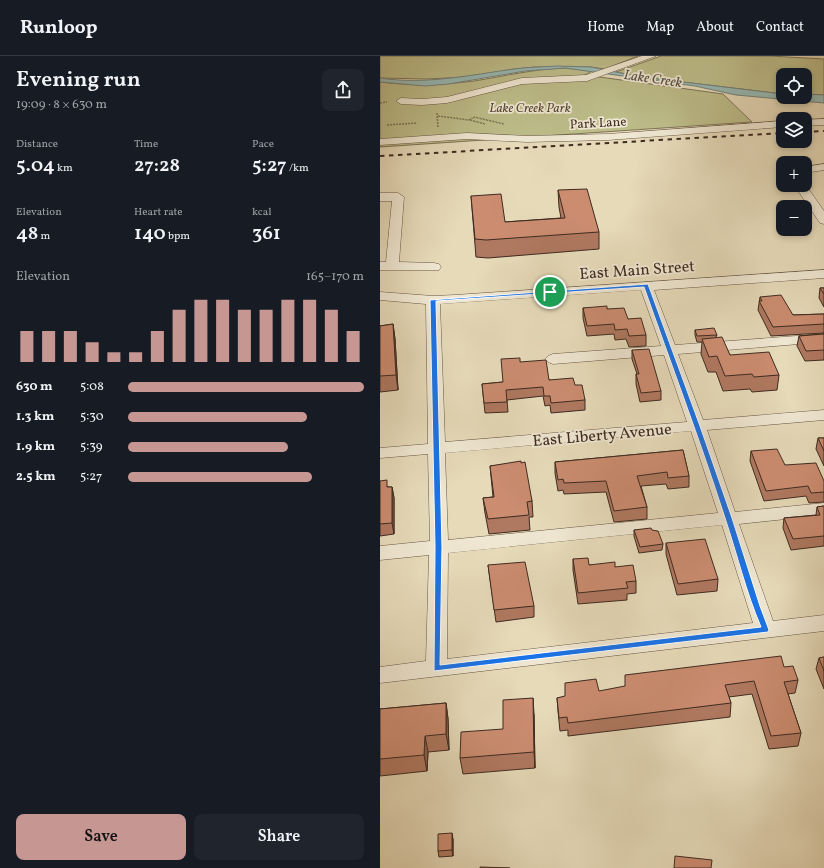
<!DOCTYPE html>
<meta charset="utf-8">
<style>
:root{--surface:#171b24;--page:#20242c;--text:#f1f3f6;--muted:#9ea1a6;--line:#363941;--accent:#c59692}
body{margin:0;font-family:Vollkorn,serif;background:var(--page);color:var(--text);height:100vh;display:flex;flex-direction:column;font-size:15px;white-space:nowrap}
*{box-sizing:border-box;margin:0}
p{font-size:13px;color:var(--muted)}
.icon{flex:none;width:22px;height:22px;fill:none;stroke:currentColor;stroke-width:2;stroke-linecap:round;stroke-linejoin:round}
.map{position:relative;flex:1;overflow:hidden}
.drawer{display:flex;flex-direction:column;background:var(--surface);width:380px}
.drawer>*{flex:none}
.tools{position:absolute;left:396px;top:12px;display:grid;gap:8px}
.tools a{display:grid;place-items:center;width:36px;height:36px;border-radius:8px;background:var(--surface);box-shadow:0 2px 6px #0003;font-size:20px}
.pin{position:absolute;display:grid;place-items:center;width:34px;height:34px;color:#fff;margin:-17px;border:2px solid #fff;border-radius:50%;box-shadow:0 1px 4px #0007}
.round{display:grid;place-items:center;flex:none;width:42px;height:42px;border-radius:8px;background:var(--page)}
.headline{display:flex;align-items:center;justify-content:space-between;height:68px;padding:0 16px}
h1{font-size:22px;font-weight:600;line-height:30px}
.metrics{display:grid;grid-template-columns:repeat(3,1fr);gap:6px;height:68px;padding:4px 16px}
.metrics div{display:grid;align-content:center}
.metrics b{font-size:20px;font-weight:600}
.metrics small{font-size:11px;font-weight:400}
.metrics p{font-size:11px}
.chart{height:112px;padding:8px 16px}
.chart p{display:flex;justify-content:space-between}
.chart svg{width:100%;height:72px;margin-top:4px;stroke:var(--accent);stroke-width:6}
.cta{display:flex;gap:8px;margin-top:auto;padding:8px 16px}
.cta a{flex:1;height:46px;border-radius:8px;background:var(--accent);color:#111;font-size:16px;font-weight:600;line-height:46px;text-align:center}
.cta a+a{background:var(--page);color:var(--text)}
ul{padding:0 16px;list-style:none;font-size:13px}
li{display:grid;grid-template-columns:64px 48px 1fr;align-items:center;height:30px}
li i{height:10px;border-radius:5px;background:var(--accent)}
header{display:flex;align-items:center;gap:24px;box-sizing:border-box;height:56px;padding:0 20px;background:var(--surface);border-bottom:1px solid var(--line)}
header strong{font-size:19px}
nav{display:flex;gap:22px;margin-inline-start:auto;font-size:14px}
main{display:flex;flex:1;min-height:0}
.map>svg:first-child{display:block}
.green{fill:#bdbd8a;stroke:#7e7456}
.water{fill:#97bab5;stroke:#73817a}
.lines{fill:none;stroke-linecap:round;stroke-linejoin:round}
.minor-casing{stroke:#685747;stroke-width:1}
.path{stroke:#3e2b21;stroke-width:1.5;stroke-dasharray:0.5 1;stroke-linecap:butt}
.minor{fill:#efe7d2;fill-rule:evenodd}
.rail{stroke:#3e2b21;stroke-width:2;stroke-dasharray:4.5 4.5;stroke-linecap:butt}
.wall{fill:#af7860;stroke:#3e2b21}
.shaded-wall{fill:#8e624e;stroke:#3e2b21}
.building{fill:#cb8c70;stroke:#3e2b21}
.route{fill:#1a73e8;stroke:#fff;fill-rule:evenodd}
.labels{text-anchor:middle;stroke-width:3.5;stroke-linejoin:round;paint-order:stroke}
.far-park-label{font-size:13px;font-style:italic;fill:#574836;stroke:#efe7d2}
.far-street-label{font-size:13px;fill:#3e2b21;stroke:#efe7d2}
.far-water-label{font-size:14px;font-style:italic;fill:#544f46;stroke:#efe7d2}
.street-label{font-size:16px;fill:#3e2b21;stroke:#efe7d2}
</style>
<header>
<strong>Runloop</strong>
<nav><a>Home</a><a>Map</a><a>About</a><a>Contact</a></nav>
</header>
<main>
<section class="drawer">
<div class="headline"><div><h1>Evening run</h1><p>19:09 · 8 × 630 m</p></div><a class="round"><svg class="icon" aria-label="share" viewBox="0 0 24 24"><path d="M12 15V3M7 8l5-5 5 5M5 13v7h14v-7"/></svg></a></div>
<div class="metrics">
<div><p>Distance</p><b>5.04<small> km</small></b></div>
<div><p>Time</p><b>27:28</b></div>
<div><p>Pace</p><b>5:27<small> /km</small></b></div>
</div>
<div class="metrics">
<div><p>Elevation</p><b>48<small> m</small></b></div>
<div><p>Heart rate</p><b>140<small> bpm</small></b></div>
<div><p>kcal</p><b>361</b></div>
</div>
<div class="chart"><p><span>Elevation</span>165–170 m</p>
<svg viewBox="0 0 160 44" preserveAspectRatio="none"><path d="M5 44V25M15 44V25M25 44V25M35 44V32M45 44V38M55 44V38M65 44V25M75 44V12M85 44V6M95 44V6M105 44V12M115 44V12M125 44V6M135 44V6M145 44V12M155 44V25"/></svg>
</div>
<ul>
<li><b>630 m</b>5:08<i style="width:100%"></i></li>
<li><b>1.3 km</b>5:30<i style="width:76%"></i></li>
<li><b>1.9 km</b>5:39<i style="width:68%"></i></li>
<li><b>2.5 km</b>5:27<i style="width:78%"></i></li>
</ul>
<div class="cta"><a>Save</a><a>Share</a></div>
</section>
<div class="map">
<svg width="444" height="812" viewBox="0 0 444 812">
<rect width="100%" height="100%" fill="#e6dab9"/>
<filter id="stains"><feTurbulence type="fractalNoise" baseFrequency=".005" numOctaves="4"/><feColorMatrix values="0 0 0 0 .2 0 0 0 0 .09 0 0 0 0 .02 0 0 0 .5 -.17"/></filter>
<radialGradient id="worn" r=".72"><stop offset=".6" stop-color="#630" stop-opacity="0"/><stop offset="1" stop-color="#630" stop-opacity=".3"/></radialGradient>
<g class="green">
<polygon points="0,0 258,0 225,13 211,11 155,11 135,13 87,21 46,23 0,22"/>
<polygon points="281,0 390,0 444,3 444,39 425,38 425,19 403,19 403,38 261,21 236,16"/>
<path d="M185 12 212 15 205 19 343 38 372 66 0 91V26C32 30 62 29 94 25 125 20 154 13 185 12Z"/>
</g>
<path class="water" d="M177 10 211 11 261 21 403 38V41H425V38L444 39V47L356 39 315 30 185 12 145 15 69 28 45 30 0 26V22C45 29 90 19 134 13 148 11 163 11 177 10Z"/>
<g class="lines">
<g class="minor-casing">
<g id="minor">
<polygon points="262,0 276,0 207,25 142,28 67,47 42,49 21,48 16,45 21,42 42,43 67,41 142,22 206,19"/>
<polygon points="444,63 444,69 425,70 425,64"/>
<polygon points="403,65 403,71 228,84 147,86 87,83 0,89 0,83 87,77 147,80 228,78"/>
<polygon points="444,108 444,114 425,117 425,111"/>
<polygon points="425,128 444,155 444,168 440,167 414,129"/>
<polygon points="0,137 18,137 24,141 19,206 54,207 59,208 61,211 59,214 0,214 0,206 6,206 12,145 0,145"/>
<path d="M444 214V222L274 234 295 289 444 278V286L298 298 323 364 444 354V364L327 374 355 456 444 447V459L359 468 393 565 444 559V575L0 627V611L46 605 49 499 0 504V490L50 485 48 398 0 402V392L48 388 46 248 0 244V236L53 240 75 239ZM261 234 281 290 173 298 168 300 165 303 168 306 173 308 284 299 307 366 65 386 60 248ZM311 375 338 457 68 484 65 397ZM342 469 373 567 67 603 68 497Z"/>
</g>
</g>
<g class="path">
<polyline points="0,47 7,46"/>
<polyline points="57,57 58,72"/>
<polyline points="58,60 89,64 94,61 124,68"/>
<polyline points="90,64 105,68"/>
<polyline points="7,69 37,67"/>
</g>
<use href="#minor" class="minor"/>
<g class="rail">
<polyline points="425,76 444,75"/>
<polyline points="0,100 403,77"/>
</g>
</g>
<g class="wall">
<polygon points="178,134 219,176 219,193 108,202 96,201 91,140 125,166 181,162 179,151"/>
<polygon points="440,232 444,232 444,251 439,242"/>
<polygon points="380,241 413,259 444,258 444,277 391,280 378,254"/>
<polygon points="203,252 227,253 248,263 266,279 266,290 249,291 246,283 235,284 234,278 207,280 203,262"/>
<polygon points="13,268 15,283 18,334 0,336 0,270"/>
<polygon points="315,274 337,279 336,281 350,299 399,319 397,334 372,336 370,333 343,335 336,316 328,316 321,298 322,286 317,286 315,279"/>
<polygon points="444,278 444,304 425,305 417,290 419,280"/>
<polygon points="252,294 281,335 281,344 260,346 256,328 256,318 257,318 252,303"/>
<polygon points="140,306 169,324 195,329 205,344 205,354 171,357 170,349 165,350 163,340 127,344 128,356 105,357 102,328 123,326"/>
<polygon points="438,382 444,382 444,410 436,393"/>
<polygon points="303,394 309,420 309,431 288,433 286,428 261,430 267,451 267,463 234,466 226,436 184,438 183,434 178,435 175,417 175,406"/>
<polygon points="371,395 444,425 444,446 429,447 426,440 384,445 370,405"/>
<polygon points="141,407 152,445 153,461 149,461 150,474 109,478 105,457 103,442 113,441 110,410"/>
<polygon points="0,425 8,431 12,431 14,442 14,478 0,480"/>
<polygon points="444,450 444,490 411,494 403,472 404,462 436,459 437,451"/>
<polygon points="254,474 272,474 283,488 282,494 259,497 254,480"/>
<polygon points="286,487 338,523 337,535 297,539 286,498"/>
<polygon points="193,503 209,509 235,511 256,525 256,537 247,538 247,544 198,548 193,514"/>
<polygon points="108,509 154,550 154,561 116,566"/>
<polygon points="444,601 444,633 436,613 439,602"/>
<polygon points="404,611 418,624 415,637 408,638 421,677 418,690 389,693 372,638 349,641 351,647 350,661 188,680 188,674 180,675 178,655 177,642"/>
<polygon points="66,647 68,663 69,694 48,696 47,715 0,720 0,653"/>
<polygon points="154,658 155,712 83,718 80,702 123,673"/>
<polygon points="73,783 73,800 59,801 58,795"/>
</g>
<g class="shaded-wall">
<polygon points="13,268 15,283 18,334 16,319"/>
<polygon points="12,431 14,442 14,478 12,467"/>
<polygon points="153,642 154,658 155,712 154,696"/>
<polygon points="66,647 68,663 69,694 66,678"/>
<polygon points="45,680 48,696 47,715 44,699"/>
<polygon points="72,777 73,783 73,800 72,794"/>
</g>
<g class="building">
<polygon points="207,133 219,176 106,184 95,183 91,140 121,138 125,166 185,162 178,134"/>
<polygon points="440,232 444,232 444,238"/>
<polygon points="401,239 413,259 444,258 444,268 393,271 379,245 382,245 380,241"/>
<polygon points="227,250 227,253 244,252 248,263 261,262 266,279 249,280 247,273 235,274 234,268 207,270 203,252"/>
<polygon points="13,268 16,319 0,320 0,270"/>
<polygon points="334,272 337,279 317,280 315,274"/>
<polygon points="444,278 444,294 426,295 419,280"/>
<polygon points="342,281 350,299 389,296 399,319 374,321 372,318 345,320 337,300 329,301 322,283"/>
<polygon points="269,293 281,335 261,337 256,318 259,318 252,294"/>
<polygon points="140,302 140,306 166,304 169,324 193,322 195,329 202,329 205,344 171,347 170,340 164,340 163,331 126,334 127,346 104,347 102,328 123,326 121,303"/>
<polygon points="438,382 444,382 444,395"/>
<polygon points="397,393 405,409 436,407 444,425 444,436 431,437 428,430 386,435 371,395"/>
<polygon points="303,394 309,420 288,422 287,416 257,420 267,451 234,455 226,425 184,427 183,423 178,424 175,406"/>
<polygon points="141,405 141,407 145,406 152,445 147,446 149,459 108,463 103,442 114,441 110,410"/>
<polygon points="7,424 7,431 12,431 12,467 0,468 0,425"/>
<polygon points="444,450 444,480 413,483 404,462 440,459 437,451"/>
<polygon points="271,472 272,474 278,475 283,488 260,491 254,474"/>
<polygon points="325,483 338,523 298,528 286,487"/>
<polygon points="208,502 209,509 235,506 235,511 253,509 256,525 246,526 248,532 198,537 193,503"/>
<polygon points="145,506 154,550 114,554 108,509"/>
<polygon points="401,600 404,611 413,610 418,624 404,626 421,677 391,680 374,625 345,629 351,647 188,667 187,661 179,662 177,642 185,640 185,627 216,623 219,635 245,630 245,619"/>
<polygon points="444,601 444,615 439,602"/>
<polygon points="153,642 154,696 80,702 81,676 123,673 123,644"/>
<polygon points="66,647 66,678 45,680 44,699 0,703 0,653"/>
<polygon points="72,777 72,794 58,795 58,778"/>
<polygon points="295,800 332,804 331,812 294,812"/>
<polygon points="100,811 130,812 100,812"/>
</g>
<path class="route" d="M268 228 320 370 352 462 380 550 389 574 388 576 54 615 55 491 50 244ZM264 231C291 308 320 384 345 462 357 498 366 536 381 571L60 609 62 491 56 245Z"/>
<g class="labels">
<g class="far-park-label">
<text x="150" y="56">Lake Creek Park</text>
</g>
<g class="far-street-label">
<text transform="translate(218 66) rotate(-3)" y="5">Park Lane</text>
</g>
<g class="far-water-label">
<text transform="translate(273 22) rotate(8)" y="5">Lake Creek</text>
</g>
<g class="street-label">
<text transform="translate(257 213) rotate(-4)" y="6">East Main Street</text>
<text transform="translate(222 378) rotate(-5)" y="6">East Liberty Avenue</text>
</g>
</g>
<rect width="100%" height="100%" filter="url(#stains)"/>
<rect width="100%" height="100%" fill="url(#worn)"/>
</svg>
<div class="tools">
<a><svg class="icon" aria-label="locate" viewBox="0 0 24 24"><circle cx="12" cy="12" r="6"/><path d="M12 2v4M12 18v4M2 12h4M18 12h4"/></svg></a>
<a><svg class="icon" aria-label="layers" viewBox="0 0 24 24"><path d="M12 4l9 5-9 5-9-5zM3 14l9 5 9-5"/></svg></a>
<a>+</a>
<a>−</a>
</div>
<div class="pin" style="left:170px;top:236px;background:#1e9e55"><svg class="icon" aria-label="arrive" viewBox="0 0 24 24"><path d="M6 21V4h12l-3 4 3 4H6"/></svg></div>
</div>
</main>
